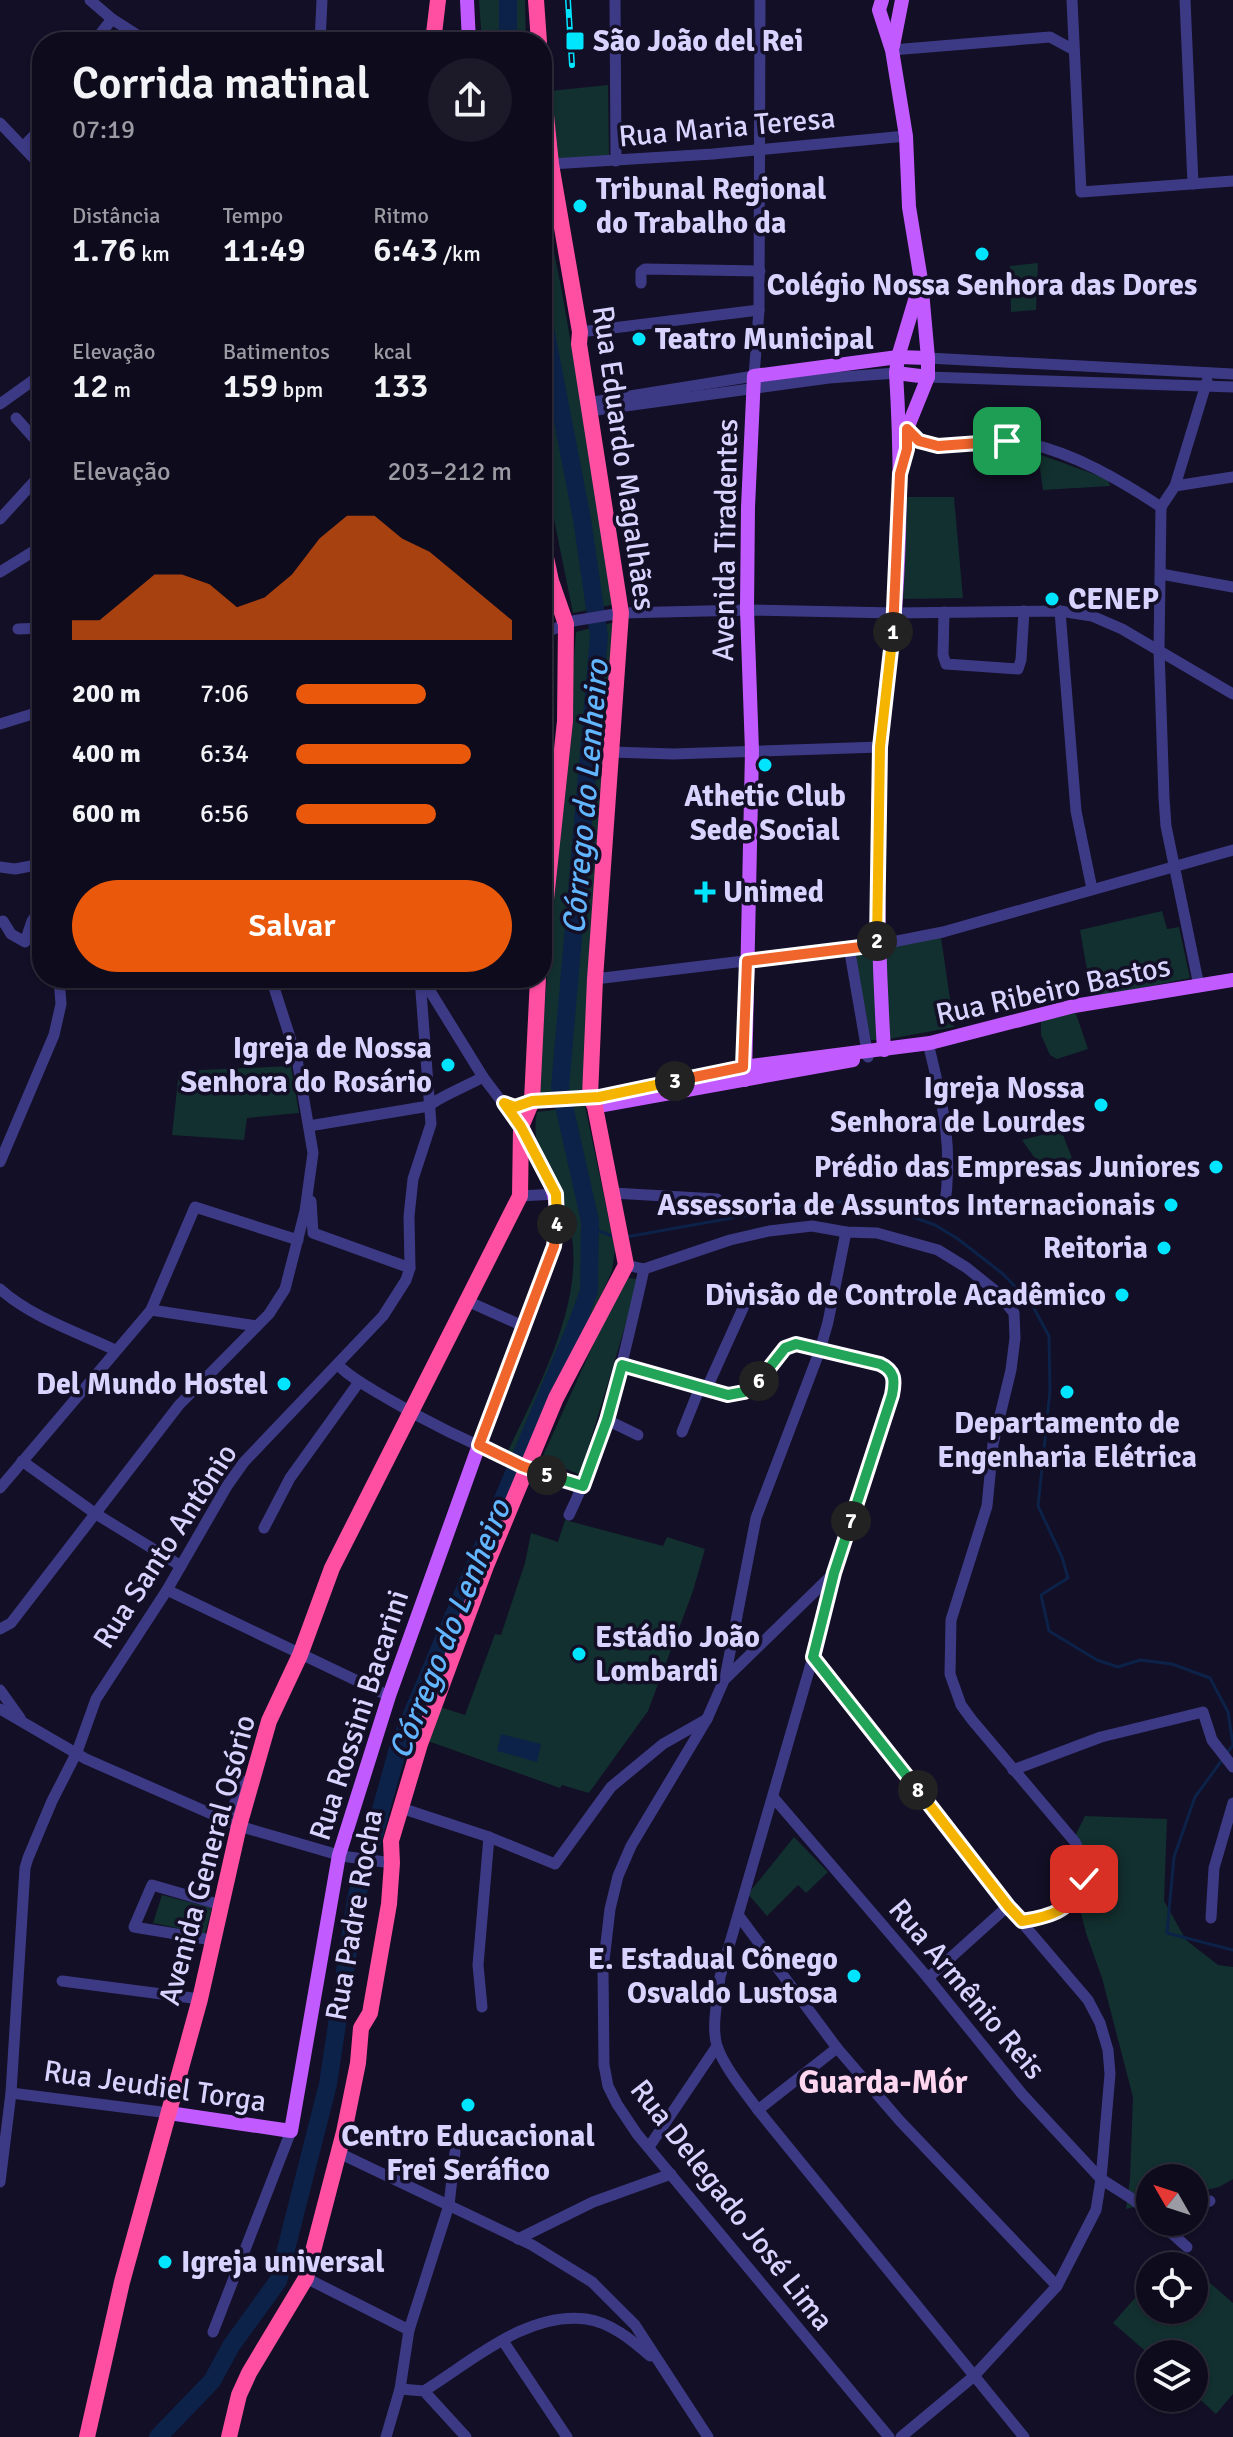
<!DOCTYPE html>
<html lang="pt">
<meta charset="utf-8">
<style>
:root{--surface:#0e0b1c;--page:#1c1929;--text:#f1f3f6;--muted:#9b9ba3;--line:#2e2b3b;--accent:#ea580c}
body{margin:0;font-family:Signika,sans-serif;background:var(--page);color:var(--text);height:100vh;display:flex;flex-direction:column;font-size:30px;white-space:nowrap}
*{box-sizing:border-box;margin:0}
p{font-size:26px;color:var(--muted)}
.icon{flex:none;width:44px;height:44px;fill:none;stroke:currentColor;stroke-width:2;stroke-linecap:round;stroke-linejoin:round}
.map{position:relative;flex:1;overflow:hidden}
.panel{position:absolute;left:32px;top:32px;width:520px;height:956px;display:flex;flex-direction:column;background:var(--surface);border-radius:32px;box-shadow:0 2px 6px #0004,0 0 0 2px var(--line)}
.panel>*{flex:none}
.needle{width:52px;rotate:309deg}
.tools{position:absolute;left:1136px;top:2164px;display:grid;gap:16px}
.tools a{display:grid;place-items:center;width:72px;height:72px;border-radius:50%;background:var(--surface);box-shadow:0 2px 6px #0004,0 0 0 2px var(--line);font-size:40px}
.pin{position:absolute;display:grid;place-items:center;width:68px;height:68px;color:#fff;margin:-34px;border-radius:16px;box-shadow:0 4px 12px #0006}
.km{position:absolute;width:40px;height:40px;margin:-20px;border-radius:50%;background:#222;color:#fff;font-size:22px;line-height:40px;text-align:center}
.round{display:grid;place-items:center;flex:none;width:84px;height:84px;border-radius:42px;background:var(--page)}
.head{display:flex;align-items:center;justify-content:space-between;height:136px;padding:0 40px}
h1{font-size:44px;font-weight:600;line-height:60px}
.metrics{display:grid;grid-template-columns:repeat(3,1fr);gap:12px;height:136px;padding:8px 40px}
.metrics div{display:grid;align-content:center}
.metrics b{font-size:34px;font-weight:600}
.metrics small{font-size:22px;font-weight:400}
.metrics p{font-size:22px}
.chart{height:224px;padding:16px 40px}
.chart p{display:flex;justify-content:space-between}
.chart svg{width:100%;height:144px;margin-top:8px;fill:var(--accent);opacity:.7}
.button{display:flex;gap:16px;margin-top:auto;padding:16px 40px}
.button a{flex:1;height:92px;border-radius:48px;background:var(--accent);color:#fff;font-size:32px;font-weight:600;line-height:92px;text-align:center}
ul{padding:0 40px;list-style:none;font-size:26px}
li{display:grid;grid-template-columns:128px 96px 1fr;align-items:center;height:60px}
li i{height:20px;border-radius:10px;background:var(--accent)}
.map>svg:first-child{display:block}
.green{fill:#12302f}
.water{fill:#0c2248}
.lines{fill:none;stroke-linecap:round;stroke-linejoin:round}
.stream{stroke:#0c2248;stroke-width:3}
.river{stroke:#0c2248;stroke-width:18}
.minor{stroke:#3d3a85;stroke-width:11}
.major{stroke:#c25bff;stroke-width:14}
.highway{stroke:#ff4fa3;stroke-width:16}
.rail-casing{stroke:#00e5ff;stroke-width:6}
.rail{stroke:#130f26;stroke-width:3;stroke-dasharray:9;stroke-linecap:butt}
.split-1-casing{stroke:#fff;stroke-width:16}
.split-2-casing{stroke:#fff;stroke-width:16}
.split-3-casing{stroke:#fff;stroke-width:16}
.split-4-casing{stroke:#fff;stroke-width:16}
.split-5-casing{stroke:#fff;stroke-width:16}
.split-6-casing{stroke:#fff;stroke-width:16}
.split-7-casing{stroke:#fff;stroke-width:16}
.split-8-casing{stroke:#fff;stroke-width:16}
.split-9-casing{stroke:#fff;stroke-width:16}
.split-1{stroke:#f0652b;stroke-width:10}
.split-2{stroke:#f5b400;stroke-width:10}
.split-3{stroke:#f0652b;stroke-width:10}
.split-4{stroke:#f5b400;stroke-width:10}
.split-5{stroke:#f0652b;stroke-width:10}
.split-6{stroke:#22a559;stroke-width:10}
.split-7{stroke:#22a559;stroke-width:10}
.split-8{stroke:#22a559;stroke-width:10}
.split-9{stroke:#f5b400;stroke-width:10}
.poi-dot{fill:#00e5ff;stroke:#130f26;stroke-width:3}
.labels{text-anchor:middle;stroke-width:7;stroke-linejoin:round;paint-order:stroke}
.poi-label{font-size:30px;font-weight:bold;fill:#d9d4ff;stroke:#130f26;text-anchor:end}
.street-label{font-size:30px;fill:#d9d4ff;stroke:#130f26}
.water-label{font-size:32px;font-style:italic;fill:#62b6ff;stroke:#130f26}
.neighbourhood-label{font-size:32px;font-weight:bold;fill:#ffd6f0;stroke:#130f26}
</style>
<div class="map">
<svg width="1233" height="2437" viewBox="0 0 1233 2437">
<rect width="100%" height="100%" fill="#130f26"/>
<g class="green">
<polygon points="479,0 525,0 526,42 482,42"/>
<polygon points="608,85 609,157 555,160 550,91"/>
<polygon points="542,192 562,292 616,604 573,613 542,460"/>
<polygon points="1038,263 1036,310 1011,312 1010,266"/>
<polygon points="1038,454 1108,479 1110,486 1043,490"/>
<polygon points="906,497 954,497 963,598 903,599"/>
<polygon points="615,622 583,1091 537,1097 576,632"/>
<polygon points="1162,911 1167,929 1179,927 1190,978 1092,998 1080,930"/>
<polygon points="941,937 954,1027 889,1039 882,948"/>
<polygon points="876,949 879,1040 871,1040 854,952"/>
<polygon points="1074,1008 1088,1049 1057,1059 1050,1055 1041,1035 1041,1016"/>
<polygon points="291,1066 299,1113 247,1118 244,1140 172,1135 179,1071"/>
<path d="M585 1106 615 1249 612 1271 527 1461 507 1453C539 1385 592 1291 567 1216 554 1179 529 1154 537 1112Z"/>
<polygon points="1061,1130 1072,1158 1046,1174 1022,1140"/>
<polygon points="628,1278 636,1279 638,1284 580,1475 542,1458 622,1281"/>
<polygon points="565,1520 663,1546 667,1537 705,1549 693,1591 648,1711 589,1793 562,1785 560,1788 428,1741 440,1707 465,1715 495,1634 501,1635 525,1563 531,1533 558,1542"/>
<polygon points="1085,1816 1167,1819 1164,1901 1186,1940 1218,1965 1233,1967 1233,2179 1219,2187 1194,2193 1194,2178 1150,2178 1150,2203 1126,2209 1130,2179 1133,2097 1102,1978 1086,1933 1066,1854"/>
<polygon points="794,1837 828,1872 806,1893 798,1885 767,1916 748,1894"/>
<polygon points="162,1895 212,1908 205,1934 153,1923"/>
<polygon points="1194,2269 1233,2303 1233,2394 1216,2414 1194,2394 1194,2354 1150,2355 1113,2323 1150,2281 1150,2310 1194,2310"/>
</g>
<polygon class="water" points="501,1734 541,1744 537,1762 497,1751"/>
<g class="lines">
<g class="stream">
<polyline points="590,1221 599,1231 615,1237"/>
<polyline points="626,1237 821,1202 860,1202 899,1212 935,1225 958,1239 1003,1274 1031,1303 1049,1336 1050,1391 1038,1506 1062,1557 1068,1578 1041,1595 1049,1631 1097,1660 1118,1667 1140,1660 1172,1664 1210,1678 1228,1712 1233,1745 1195,1797 1174,1857 1167,1933 1233,1950"/>
</g>
<g class="river">
<polyline points="508,0 508,42"/>
<polyline points="158,2437 212,2381 231,2346 278,2281 328,2084 356,1899 399,1745 577,1324 589,1291 590,1221 560,1088 599,636 582,519 542,313"/>
</g>
<g class="minor">
<polyline points="90,0 112,19 148,42"/>
<polyline points="615,0 616,161"/>
<polyline points="1072,0 1081,192 1233,181"/>
<polyline points="1185,0 1193,184"/>
<polyline points="94,42 112,19"/>
<polyline points="320,42 322,0"/>
<polyline points="892,50 1050,37 1074,50"/>
<polyline points="0,123 42,167"/>
<polyline points="23,147 42,127"/>
<polyline points="551,164 713,154 906,136"/>
<polyline points="641,283 641,272 645,269 760,271"/>
<polyline points="580,332 759,310"/>
<polyline points="928,358 1233,374"/>
<polyline points="928,377 1233,387"/>
<polyline points="587,403 754,376 759,310 760,0"/>
<polyline points="0,404 42,374"/>
<polyline points="589,411 829,378 896,373"/>
<polyline points="16,418 42,447"/>
<path d="M907 429C943 465 983 434 1026 443 1074 453 1120 480 1161 507"/>
<polyline points="1175,486 1233,477"/>
<polyline points="1161,507 1159,649 1164,798 1166,826 1199,986"/>
<polyline points="1161,507 1175,486 1207,381"/>
<polyline points="0,519 42,473"/>
<polyline points="0,572 42,546"/>
<polyline points="1161,574 1233,587"/>
<polyline points="1060,611 1076,811 1092,889"/>
<polyline points="944,612 943,655 946,664 1018,669 1021,660 1024,611"/>
<polyline points="18,629 42,628"/>
<polyline points="542,634 573,621 621,613 747,610 895,613 1060,611 1092,616 1122,629 1233,694"/>
<polyline points="0,724 42,711"/>
<polyline points="611,752 673,754 880,747"/>
<polyline points="0,867 15,869 42,864"/>
<polyline points="0,922 3,921 11,934 25,942 32,921 42,906"/>
<polyline points="849,947 868,1057"/>
<polyline points="422,978 483,1077 521,1127"/>
<polyline points="595,979 877,945 943,932 1233,850"/>
<path d="M928 1043C943 1104 954 1148 944 1211"/>
<path d="M309 1126 429 1106C435 1099 471 1084 483 1077"/>
<polyline points="0,1162 54,1035 61,1004 59,978"/>
<polyline points="613,1193 717,1199"/>
<polyline points="520,1196 556,1194"/>
<polyline points="311,1201 313,1233 410,1268"/>
<polyline points="846,1232 828,1322 820,1350 756,1518 725,1678 707,1719 631,1846 618,1876 610,1909 603,1969 604,2065 608,2086 617,2104 637,2134 889,2437"/>
<path d="M626 1265 644 1269 730 1240 769 1231 812 1226 846 1232 877 1233 938 1250 967 1268 998 1293 1014 1313 1015 1338 1011 1370 993 1444 987 1506 951 1620 950 1674 961 1705 972 1720 1075 1842C1099 1891 1068 1914 1022 1921"/>
<path d="M0 1289C31 1317 77 1332 115 1350"/>
<polyline points="465,1300 523,1326"/>
<polyline points="151,1310 257,1326"/>
<path d="M338 1365C353 1380 372 1389 390 1400 451 1436 516 1464 583 1486"/>
<path d="M622 1365 720 1394H738L756 1384 785 1348 801 1344 880 1364 894 1375 892 1395 834 1573 813 1657 720 1977C718 1998 711 2026 717 2046 724 2067 745 2092 758 2110L1024 2437"/>
<polyline points="706,1390 748,1297"/>
<polyline points="607,1420 638,1435"/>
<polyline points="682,1432 700,1387"/>
<polyline points="22,1461 96,1514 181,1566"/>
<polyline points="0,1488 151,1310 195,1207 298,1240"/>
<path d="M569 1515C607 1437 625 1353 644 1269"/>
<polyline points="264,1528 290,1478 359,1382"/>
<polyline points="167,1590 389,1696"/>
<polyline points="0,1629 11,1623 179,1405 269,1314 285,1289 305,1211 313,1153 297,1059 271,978"/>
<polyline points="813,1657 1008,1906 1088,2000 1100,2023 1108,2050 1110,2074 1101,2179 1096,2210 1057,2286 973,2377 901,2437"/>
<polyline points="726,1678 834,1573"/>
<polyline points="0,1690 20,1718"/>
<polyline points="0,1709 86,1759 239,1826 342,1856 392,1863"/>
<polyline points="1013,1770 1101,1737 1203,1712 1212,1740 1233,1767"/>
<polyline points="773,1797 928,1978 1022,2094 1101,2179 1134,2200 1150,2214"/>
<polyline points="401,1808 489,1837 555,1864 611,1787 663,1744 707,1719"/>
<polyline points="226,1820 246,1781"/>
<polyline points="739,1916 837,2048 900,2121 1057,2286"/>
<polyline points="1211,1918 1214,1868 1233,1803"/>
<polyline points="212,1940 134,1927 152,1885 221,1905"/>
<polyline points="928,1978 1008,1906"/>
<polyline points="62,1981 200,1999"/>
<polyline points="482,2007 478,1965 489,1837"/>
<polyline points="11,2093 169,2113"/>
<polyline points="758,2110 837,2048"/>
<polyline points="649,2147 717,2046"/>
<polyline points="339,2153 532,2245 592,2282 635,2325 708,2437"/>
<polyline points="0,2182 11,2093 25,1868 28,1858 52,1801 77,1752 96,1699 167,1590 227,1486 244,1462 383,1316 406,1280 410,1268 409,1216 413,1179 431,1124 420,978"/>
<polyline points="1194,2204 1210,2201"/>
<polyline points="1159,2222 1187,2247"/>
<polyline points="518,2239 593,2202 671,2174"/>
<polyline points="306,2278 409,2330"/>
<polyline points="213,2332 291,2131"/>
<polyline points="503,2341 567,2437"/>
<polyline points="400,2389 424,2391 466,2437"/>
<path d="M424 2391C471 2362 527 2311 586 2319 610 2322 632 2340 650 2356"/>
<polyline points="386,2437 400,2389 409,2330 449,2205 455,2152"/>
</g>
<g class="major">
<polyline points="467,0 469,42"/>
<polyline points="882,0 879,10 892,50 906,136 909,207 921,280 928,358 928,377 907,429 907,443"/>
<polyline points="893,46 902,0"/>
<polyline points="896,373 928,377"/>
<path d="M884 1050C878 950 876 851 880 751 882 704 891 658 895 611 901 532 901 452 896 373L898 357 921 280"/>
<polyline points="745,1080 752,751 747,610 748,507 754,376 898,357 928,358"/>
<polyline points="532,1101 599,1097 743,1067 930,1043 1074,1006 1233,980"/>
<polyline points="598,1106 853,1060"/>
<path d="M169 2113 291 2131 339 1855 389 1696 479 1445 554 1246C565 1194 544 1172 522 1129"/>
</g>
<g class="highway">
<polyline points="536,0 539,42"/>
<polyline points="433,42 438,0"/>
<polyline points="542,539 551,581 566,624 565,721 542,937"/>
<polyline points="87,2437 122,2282 200,1999 239,1826 269,1721 300,1655 332,1568 520,1196 521,1127 532,1101 538,978"/>
<polyline points="229,2437 239,2395 249,2373 306,2278 344,2132 358,2063 361,2028 370,2013 389,1904 392,1863 391,1841 420,1744 486,1566 556,1398 626,1265 595,1107 590,1096 595,979 621,613 579,344 580,332 551,164 542,76"/>
</g>
<g class="rail-casing">
<polyline id="rail" points="568,0 572,65"/>
</g>
<use href="#rail" class="rail"/>
</g>
<g class="lines">
<g class="split-1-casing">
<polyline id="split-1" points="893,632 900,474 907,449 907,429 919,441 938,446 1007,441"/>
</g>
<g class="split-2-casing">
<polyline id="split-2" points="877,941 880,747 893,632"/>
</g>
<g class="split-3-casing">
<polyline id="split-3" points="675,1081 743,1067 747,961 877,945 877,941"/>
</g>
<g class="split-4-casing">
<polyline id="split-4" points="557,1224 556,1194 521,1127 504,1103 515,1107 532,1101 599,1097 675,1081"/>
</g>
<g class="split-5-casing">
<polyline id="split-5" points="547,1475 522,1466 479,1445 554,1246 557,1224"/>
</g>
<g class="split-6-casing">
<polyline id="split-6" points="547,1475 583,1486 607,1420 622,1365 728,1395 744,1392 759,1381"/>
</g>
<g class="split-7-casing">
<path id="split-7" d="M759 1381 785 1348 796 1344 880 1364C895 1371 895 1380 892 1395L851 1521"/>
</g>
<g class="split-8-casing">
<polyline id="split-8" points="851,1521 834,1573 813,1657 918,1790"/>
</g>
<g class="split-9-casing">
<path id="split-9" d="M918 1790 1008 1906 1022 1921C1054 1916 1071 1910 1084 1879"/>
</g>
<use href="#split-1" class="split-1"/>
<use href="#split-2" class="split-2"/>
<use href="#split-3" class="split-3"/>
<use href="#split-4" class="split-4"/>
<use href="#split-5" class="split-5"/>
<use href="#split-6" class="split-6"/>
<use href="#split-7" class="split-7"/>
<use href="#split-8" class="split-8"/>
<use href="#split-9" class="split-9"/>
</g>
<g class="poi-dot">
<rect x="565" y="31" width="20" height="20" rx="4"/>
<circle cx="580" cy="206" r="8"/>
<circle cx="982" cy="254" r="8"/>
<circle cx="639" cy="339" r="8"/>
<circle cx="1052" cy="599" r="8"/>
<circle cx="765" cy="765" r="8"/>
<path d="M701 880h8v8h8v8h-8v8h-8v-8h-8v-8h8z"/>
<circle cx="448" cy="1065" r="8"/>
<circle cx="1101" cy="1105" r="8"/>
<circle cx="1216" cy="1167" r="8"/>
<circle cx="1171" cy="1205" r="8"/>
<circle cx="1164" cy="1248" r="8"/>
<circle cx="1122" cy="1295" r="8"/>
<circle cx="284" cy="1384" r="8"/>
<circle cx="1067" cy="1392" r="8"/>
<circle cx="579" cy="1654" r="8"/>
<circle cx="854" cy="1976" r="8"/>
<circle cx="468" cy="2105" r="8"/>
<circle cx="165" cy="2262" r="8"/>
</g>
<g class="labels">
<g class="poi-label">
<text x="593" y="51" text-anchor="start">São João del Rei</text>
<text x="596" y="199" text-anchor="start">Tribunal Regional<tspan x="596" dy="34">do Trabalho da</tspan></text>
<text x="982" y="295" text-anchor="middle">Colégio Nossa Senhora das Dores</text>
<text x="655" y="349" text-anchor="start">Teatro Municipal</text>
<text x="1068" y="609" text-anchor="start">CENEP</text>
<text x="765" y="806" text-anchor="middle">Athetic Club<tspan x="765" dy="34">Sede Social</tspan></text>
<text x="723" y="902" text-anchor="start">Unimed</text>
<text x="432" y="1058">Igreja de Nossa<tspan x="432" dy="34">Senhora do Rosário</tspan></text>
<text x="1085" y="1098">Igreja Nossa<tspan x="1085" dy="34">Senhora de Lourdes</tspan></text>
<text x="1200" y="1177">Prédio das Empresas Juniores</text>
<text x="1155" y="1215">Assessoria de Assuntos Internacionais</text>
<text x="1148" y="1258">Reitoria</text>
<text x="1106" y="1305">Divisão de Controle Acadêmico</text>
<text x="268" y="1394">Del Mundo Hostel</text>
<text x="1067" y="1433" text-anchor="middle">Departamento de<tspan x="1067" dy="34">Engenharia Elétrica</tspan></text>
<text x="595" y="1647" text-anchor="start">Estádio João<tspan x="595" dy="34">Lombardi</tspan></text>
<text x="838" y="1969">E. Estadual Cônego<tspan x="838" dy="34">Osvaldo Lustosa</tspan></text>
<text x="468" y="2146" text-anchor="middle">Centro Educacional<tspan x="468" dy="34">Frei Seráfico</tspan></text>
<text x="181" y="2272" text-anchor="start">Igreja universal</text>
</g>
<g class="street-label">
<text transform="translate(727 127) rotate(-5)" y="10">Rua Maria Teresa</text>
<text transform="translate(624 458) rotate(82)" y="10">Rua Eduardo Magalhães</text>
<text transform="translate(725 540) rotate(-89)" y="10">Avenida Tiradentes</text>
<text transform="translate(1053 990) rotate(-12)" y="10">Rua Ribeiro Bastos</text>
<text transform="translate(165 1546) rotate(-57)" y="10">Rua Santo Antônio</text>
<text transform="translate(359 1715) rotate(-72)" y="10">Rua Rossini Bacarini</text>
<text transform="translate(207 1860) rotate(-75)" y="10">Avenida General Osório</text>
<text transform="translate(354 1915) rotate(-80)" y="10">Rua Padre Rocha</text>
<text transform="translate(967 1989) rotate(50)" y="10">Rua Armênio Reis</text>
<text transform="translate(155 2086) rotate(8)" y="10">Rua Jeudiel Torga</text>
<text transform="translate(732 2205) rotate(52)" y="10">Rua Delegado José Lima</text>
</g>
<g class="water-label">
<text transform="translate(585 797) rotate(-85)" y="11">Córrego do Lenheiro</text>
<text transform="translate(449 1629) rotate(-68)" y="11">Córrego do Lenheiro</text>
</g>
<g class="neighbourhood-label">
<text x="883" y="2093">Guarda-Mór</text>
</g>
</g>
</svg>
<div class="tools">
<a><svg class="needle" viewBox="-14 -14 28 28"><path d="M0-13l5 13h-10z" fill="#e53935"/><path d="M0 13l5-13h-10z" fill="#9b9ba3"/></svg></a>
<a><svg class="icon" aria-label="locate" viewBox="0 0 24 24"><circle cx="12" cy="12" r="6"/><path d="M12 2v4M12 18v4M2 12h4M18 12h4"/></svg></a>
<a><svg class="icon" aria-label="layers" viewBox="0 0 24 24"><path d="M12 4l9 5-9 5-9-5zM3 14l9 5 9-5"/></svg></a>
</div>
<div class="pin" style="left:1007px;top:441px;background:#1e9e55"><svg class="icon" aria-label="arrive" viewBox="0 0 24 24"><path d="M6 21V4h12l-3 4 3 4H6"/></svg></div>
<div class="pin" style="left:1084px;top:1879px;background:#d93025"><svg class="icon" aria-label="check" viewBox="0 0 24 24"><path d="M5 12l5 5 9-10"/></svg></div>
<b class="km" style="left:893px;top:632px">1</b>
<b class="km" style="left:877px;top:941px">2</b>
<b class="km" style="left:675px;top:1081px">3</b>
<b class="km" style="left:557px;top:1224px">4</b>
<b class="km" style="left:547px;top:1475px">5</b>
<b class="km" style="left:759px;top:1381px">6</b>
<b class="km" style="left:851px;top:1521px">7</b>
<b class="km" style="left:918px;top:1790px">8</b>
<section class="panel">
<div class="head"><div><h1>Corrida matinal</h1><p>07:19</p></div><a class="round"><svg class="icon" aria-label="share" viewBox="0 0 24 24"><path d="M12 15V3M7 8l5-5 5 5M5 13v7h14v-7"/></svg></a></div>
<div class="metrics">
<div><p>Distância</p><b>1.76<small> km</small></b></div>
<div><p>Tempo</p><b>11:49</b></div>
<div><p>Ritmo</p><b>6:43<small> /km</small></b></div>
</div>
<div class="metrics">
<div><p>Elevação</p><b>12<small> m</small></b></div>
<div><p>Batimentos</p><b>159<small> bpm</small></b></div>
<div><p>kcal</p><b>133</b></div>
</div>
<div class="chart"><p><span>Elevação</span>203–212 m</p>
<svg viewBox="0 0 160 44" preserveAspectRatio="none"><path d="M0 44V38L10 38L20 31L30 24L40 24L50 27L60 34L70 31L80 24L90 13L100 6L110 6L120 13L130 17L140 24L150 31L160 38V44z"/></svg>
</div>
<ul>
<li><b>200 m</b>7:06<i style="width:60%"></i></li>
<li><b>400 m</b>6:34<i style="width:81%"></i></li>
<li><b>600 m</b>6:56<i style="width:65%"></i></li>
</ul>
<div class="button"><a>Salvar</a></div>
</section>
</div>
